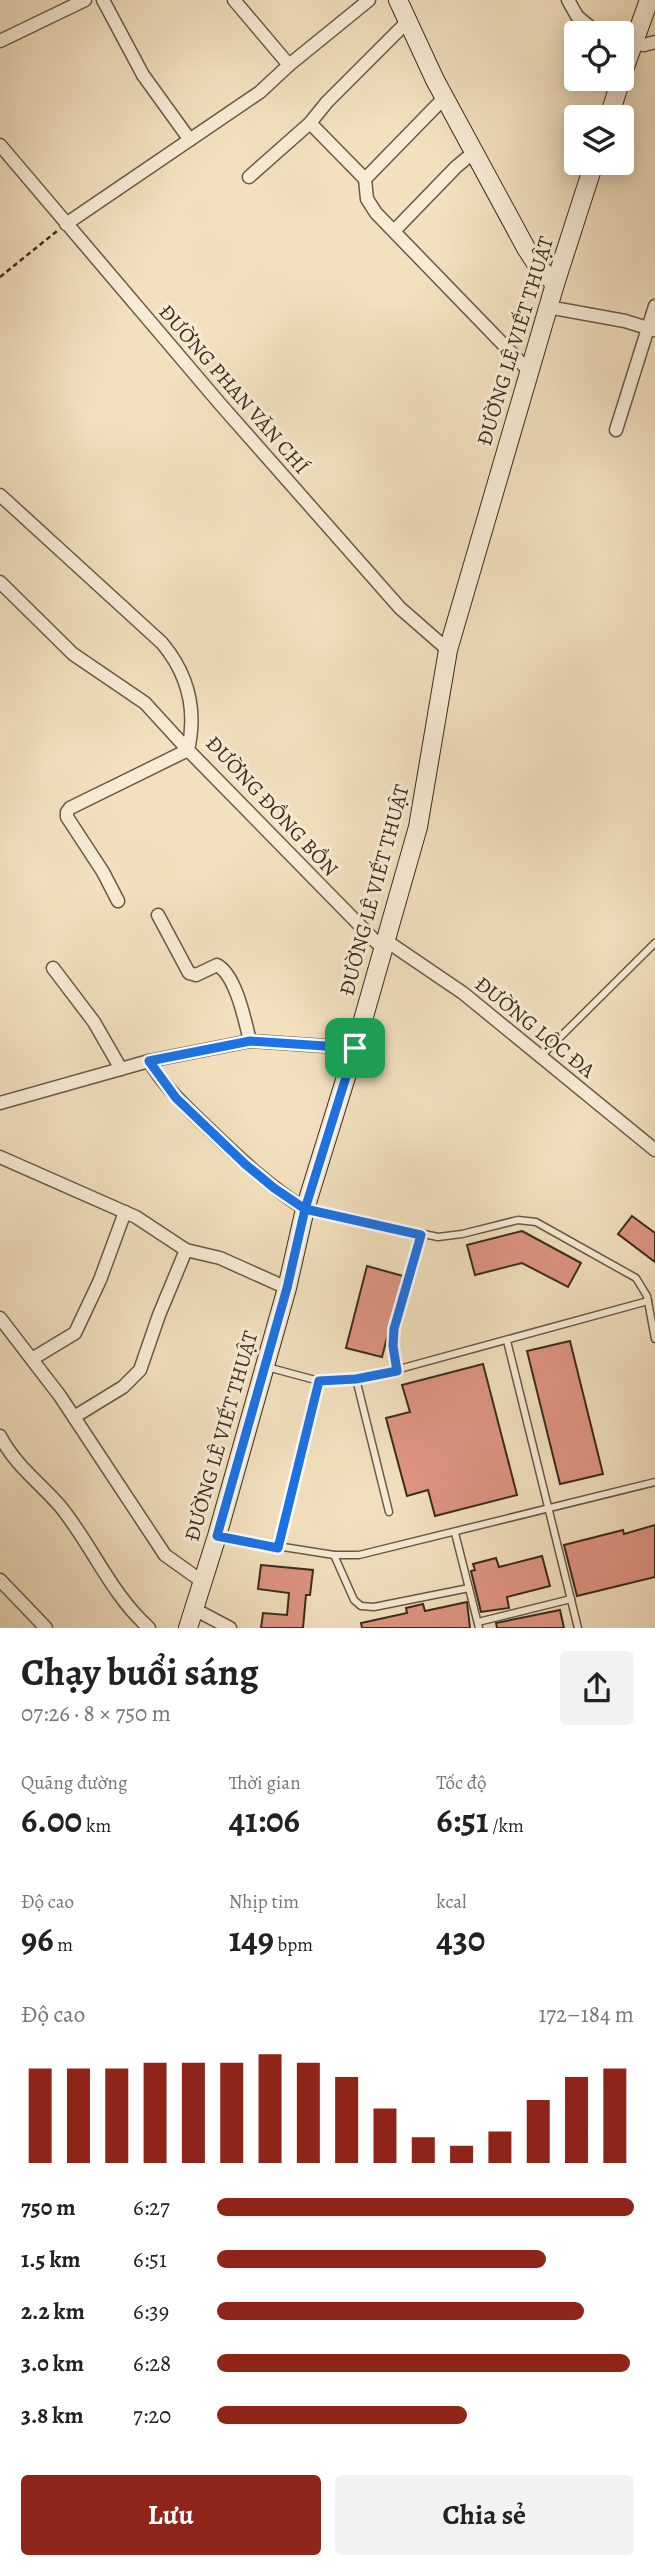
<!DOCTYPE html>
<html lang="vi">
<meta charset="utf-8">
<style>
:root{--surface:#fff;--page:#f2f2f2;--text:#222;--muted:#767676;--accent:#8f2418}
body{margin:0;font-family:Alegreya,serif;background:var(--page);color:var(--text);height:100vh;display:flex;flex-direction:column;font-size:26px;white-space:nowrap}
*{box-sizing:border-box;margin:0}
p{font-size:23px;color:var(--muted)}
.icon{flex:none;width:38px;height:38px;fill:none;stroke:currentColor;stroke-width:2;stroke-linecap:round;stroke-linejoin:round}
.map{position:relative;height:1628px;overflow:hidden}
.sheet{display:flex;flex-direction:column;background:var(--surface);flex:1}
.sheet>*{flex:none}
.buttons{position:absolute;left:564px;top:21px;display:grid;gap:14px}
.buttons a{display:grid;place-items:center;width:70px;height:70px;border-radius:7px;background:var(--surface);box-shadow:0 4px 18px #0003;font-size:35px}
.pin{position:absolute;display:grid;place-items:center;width:60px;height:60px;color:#fff;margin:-30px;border-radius:14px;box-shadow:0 4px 10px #0006}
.round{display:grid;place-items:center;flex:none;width:74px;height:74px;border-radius:7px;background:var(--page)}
.headline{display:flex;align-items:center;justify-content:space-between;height:119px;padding:0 21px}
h1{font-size:38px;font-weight:700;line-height:52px}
.figures{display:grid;grid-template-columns:repeat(3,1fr);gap:10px;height:119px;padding:7px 21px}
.figures div{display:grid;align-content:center}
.figures b{font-size:35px;font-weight:700}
.figures small{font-size:19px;font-weight:400}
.figures p{font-size:19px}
.chart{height:196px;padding:14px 21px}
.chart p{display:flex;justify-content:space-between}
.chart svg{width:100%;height:126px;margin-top:7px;stroke:var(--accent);stroke-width:6}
.action{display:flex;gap:14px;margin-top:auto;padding:14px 21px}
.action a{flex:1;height:80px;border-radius:7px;background:var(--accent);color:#fff;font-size:28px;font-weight:700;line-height:80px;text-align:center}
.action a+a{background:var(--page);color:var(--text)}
ul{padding:0 21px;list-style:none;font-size:23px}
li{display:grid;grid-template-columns:112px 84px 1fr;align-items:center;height:52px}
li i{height:18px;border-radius:9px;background:var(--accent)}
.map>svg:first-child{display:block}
.building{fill:#df9582;stroke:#3a2d1d;stroke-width:2}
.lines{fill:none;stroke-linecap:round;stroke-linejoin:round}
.lane-casing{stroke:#685a45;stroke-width:9}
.street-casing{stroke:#685a45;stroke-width:15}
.secondary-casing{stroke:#3a2d1d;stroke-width:20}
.path{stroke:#3a2d1d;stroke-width:2.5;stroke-dasharray:5 3.5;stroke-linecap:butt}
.lane{stroke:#f7ebd5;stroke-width:6}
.street{stroke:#f7ebd5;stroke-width:12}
.secondary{stroke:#f7ebd5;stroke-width:18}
.route-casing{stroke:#fff;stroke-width:14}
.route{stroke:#1a73e8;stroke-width:9}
.labels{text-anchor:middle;stroke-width:6;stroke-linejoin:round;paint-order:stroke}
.street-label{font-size:21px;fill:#3a2d1d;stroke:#f7ebd5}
</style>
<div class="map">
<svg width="655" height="1628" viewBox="0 0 655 1628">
<rect width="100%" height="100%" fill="#f2e0be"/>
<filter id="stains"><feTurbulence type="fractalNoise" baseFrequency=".00286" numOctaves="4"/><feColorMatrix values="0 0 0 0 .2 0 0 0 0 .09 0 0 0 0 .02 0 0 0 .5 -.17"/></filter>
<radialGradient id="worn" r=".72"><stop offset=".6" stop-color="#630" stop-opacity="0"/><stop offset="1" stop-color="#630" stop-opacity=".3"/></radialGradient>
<g class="building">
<polygon points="632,1216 655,1233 655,1262 618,1234"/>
<polygon points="522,1231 581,1263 568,1287 522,1263 475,1275 467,1245"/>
<polygon points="367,1266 403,1276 382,1357 346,1348"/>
<polygon points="570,1341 603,1474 560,1484 527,1351"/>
<polygon points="483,1364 517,1495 435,1516 428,1490 407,1496 386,1418 410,1412 402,1385"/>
<polygon points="655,1525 655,1577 577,1596 564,1545 623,1530 624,1534"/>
<polygon points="542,1556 550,1586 507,1597 509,1608 481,1612 471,1571 475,1570 473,1564 496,1558 499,1567"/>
<polygon points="261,1565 313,1570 310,1595 306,1595 303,1628 261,1628 263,1613 287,1615 289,1593 258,1589"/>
<polygon points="467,1602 470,1628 362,1628 361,1623 407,1613 406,1608 423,1604 425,1611"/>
<polygon points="560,1610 564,1628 497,1628 496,1623"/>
</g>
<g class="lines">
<g class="lane-casing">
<g id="lane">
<polyline points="541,1056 655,943"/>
<polyline points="306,1209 438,1237 462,1234 518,1220 536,1222 636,1278 647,1296 655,1339"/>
<polyline points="507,1341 578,1628"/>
<polyline points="267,1367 319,1381 370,1377 648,1301"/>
<polyline points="397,1371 393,1346 394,1329 421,1235"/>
<polyline points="356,1379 389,1512"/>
<polyline points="455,1533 479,1628"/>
<polyline points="220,1537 334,1555 359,1555 655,1482"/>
<polyline points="278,1548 319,1381"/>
<polyline points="334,1555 354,1600 361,1606 374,1607 469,1588"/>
<polyline points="478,1622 571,1599"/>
</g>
</g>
<g class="street-casing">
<g id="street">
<polyline points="103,0 143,75 190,140"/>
<polyline points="234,0 289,65"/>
<polyline points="568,0 577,16 597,33"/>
<polyline points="0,41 85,0"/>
<polyline points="621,42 644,45 655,42"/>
<polyline points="445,97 365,179 367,199 376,213 529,371"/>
<polyline points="0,145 221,405 400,608 448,650"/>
<polyline points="249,177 310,123"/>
<polyline points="365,179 310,123 327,102 408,21"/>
<polyline points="66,224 260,92 289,65 369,0"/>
<polyline points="394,231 456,167 474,152"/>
<polyline points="548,307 625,321 654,330"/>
<polyline points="616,430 655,306"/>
<path d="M0 495 162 643C188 674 197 710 188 750L383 949"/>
<polyline points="0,582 73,654 145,703 188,750 70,808 67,812 67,817 103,872 118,901"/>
<path d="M158 915 189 973 196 975 217 965C236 975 245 1021 250 1041"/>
<polyline points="385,940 463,993 655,1150"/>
<polyline points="53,968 94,1022 121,1069"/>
<path d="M149 1061C165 1088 187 1108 209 1129 240 1159 269 1186 305 1209"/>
<polyline points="0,1103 149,1061 250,1041 355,1048"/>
<polyline points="0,1157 136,1217 186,1250 220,1258 287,1288"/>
<polyline points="0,1318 60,1396 165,1555 203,1582"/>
<polyline points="32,1359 75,1333 100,1280 125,1212"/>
<polyline points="74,1417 123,1387 140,1370 159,1315 186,1250"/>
<path d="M0 1436C15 1465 39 1482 60 1506 92 1545 110 1593 149 1628"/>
<polyline points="0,1580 46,1628"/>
<polyline points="194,1609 230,1628"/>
</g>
</g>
<g class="secondary-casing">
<g id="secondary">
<polyline points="398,0 435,80 526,248 537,265 555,284"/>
<polyline points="621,78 649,0"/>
<polyline points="609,117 621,79"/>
<polyline points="188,1628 217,1536 287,1288 305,1209 355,1048 418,827 448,650 555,284 594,163"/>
</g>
</g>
<polyline class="path" points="0,277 57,231"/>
<use href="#lane" class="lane"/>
<use href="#street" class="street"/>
<use href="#secondary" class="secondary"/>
</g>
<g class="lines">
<g class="route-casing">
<polyline id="route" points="355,1048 305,1209 287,1288 217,1536 278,1548 319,1381 356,1379 397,1371 393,1346 394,1329 421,1235 305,1209 274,1188 245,1164 176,1098 149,1061 250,1041 355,1048"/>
</g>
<use href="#route" class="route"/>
</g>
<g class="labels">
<g class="street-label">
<text transform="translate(515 341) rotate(-73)" y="7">ĐƯỜNG LÊ VIẾT THUẬT</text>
<text transform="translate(234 389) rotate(49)" y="7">ĐƯỜNG PHAN VĂN CHÍ</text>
<text transform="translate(272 806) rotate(47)" y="7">ĐƯỜNG ĐỒNG BỒN</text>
<text transform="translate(374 890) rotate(-75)" y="7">ĐƯỜNG LÊ VIẾT THUẬT</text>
<text transform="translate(535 1027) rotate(39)" y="7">ĐƯỜNG LỘC ĐA</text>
<text transform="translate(221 1436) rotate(-74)" y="7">ĐƯỜNG LÊ VIẾT THUẬT</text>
</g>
</g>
<rect width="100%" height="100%" filter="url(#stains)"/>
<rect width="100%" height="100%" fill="url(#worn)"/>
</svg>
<div class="buttons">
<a><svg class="icon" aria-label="locate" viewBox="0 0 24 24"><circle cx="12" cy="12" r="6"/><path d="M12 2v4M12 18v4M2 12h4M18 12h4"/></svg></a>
<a><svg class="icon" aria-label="layers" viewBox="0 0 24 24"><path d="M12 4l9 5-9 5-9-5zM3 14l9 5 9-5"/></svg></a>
</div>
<div class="pin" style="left:355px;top:1048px;background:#1e9e55"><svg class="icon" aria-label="arrive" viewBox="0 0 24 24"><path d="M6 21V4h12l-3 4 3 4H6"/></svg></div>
</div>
<section class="sheet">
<div class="headline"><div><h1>Chạy buổi sáng</h1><p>07:26 · 8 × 750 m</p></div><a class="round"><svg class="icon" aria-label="share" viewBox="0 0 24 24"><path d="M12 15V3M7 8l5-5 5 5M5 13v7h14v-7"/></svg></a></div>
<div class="figures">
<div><p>Quãng đường</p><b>6.00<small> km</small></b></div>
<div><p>Thời gian</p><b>41:06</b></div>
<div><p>Tốc độ</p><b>6:51<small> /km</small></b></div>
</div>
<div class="figures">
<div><p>Độ cao</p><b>96<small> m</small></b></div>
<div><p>Nhịp tim</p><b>149<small> bpm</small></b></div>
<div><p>kcal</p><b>430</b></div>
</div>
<div class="chart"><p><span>Độ cao</span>172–184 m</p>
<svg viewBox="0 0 160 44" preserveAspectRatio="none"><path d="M5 44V11M15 44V11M25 44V11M35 44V9M45 44V9M55 44V9M65 44V6M75 44V9M85 44V14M95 44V25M105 44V35M115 44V38M125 44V33M135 44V22M145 44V14M155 44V11"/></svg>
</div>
<ul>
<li><b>750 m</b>6:27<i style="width:100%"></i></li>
<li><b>1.5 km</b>6:51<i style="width:79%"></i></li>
<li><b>2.2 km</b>6:39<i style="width:88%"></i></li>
<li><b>3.0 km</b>6:28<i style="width:99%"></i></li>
<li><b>3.8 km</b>7:20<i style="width:60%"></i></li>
</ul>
<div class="action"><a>Lưu</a><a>Chia sẻ</a></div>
</section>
